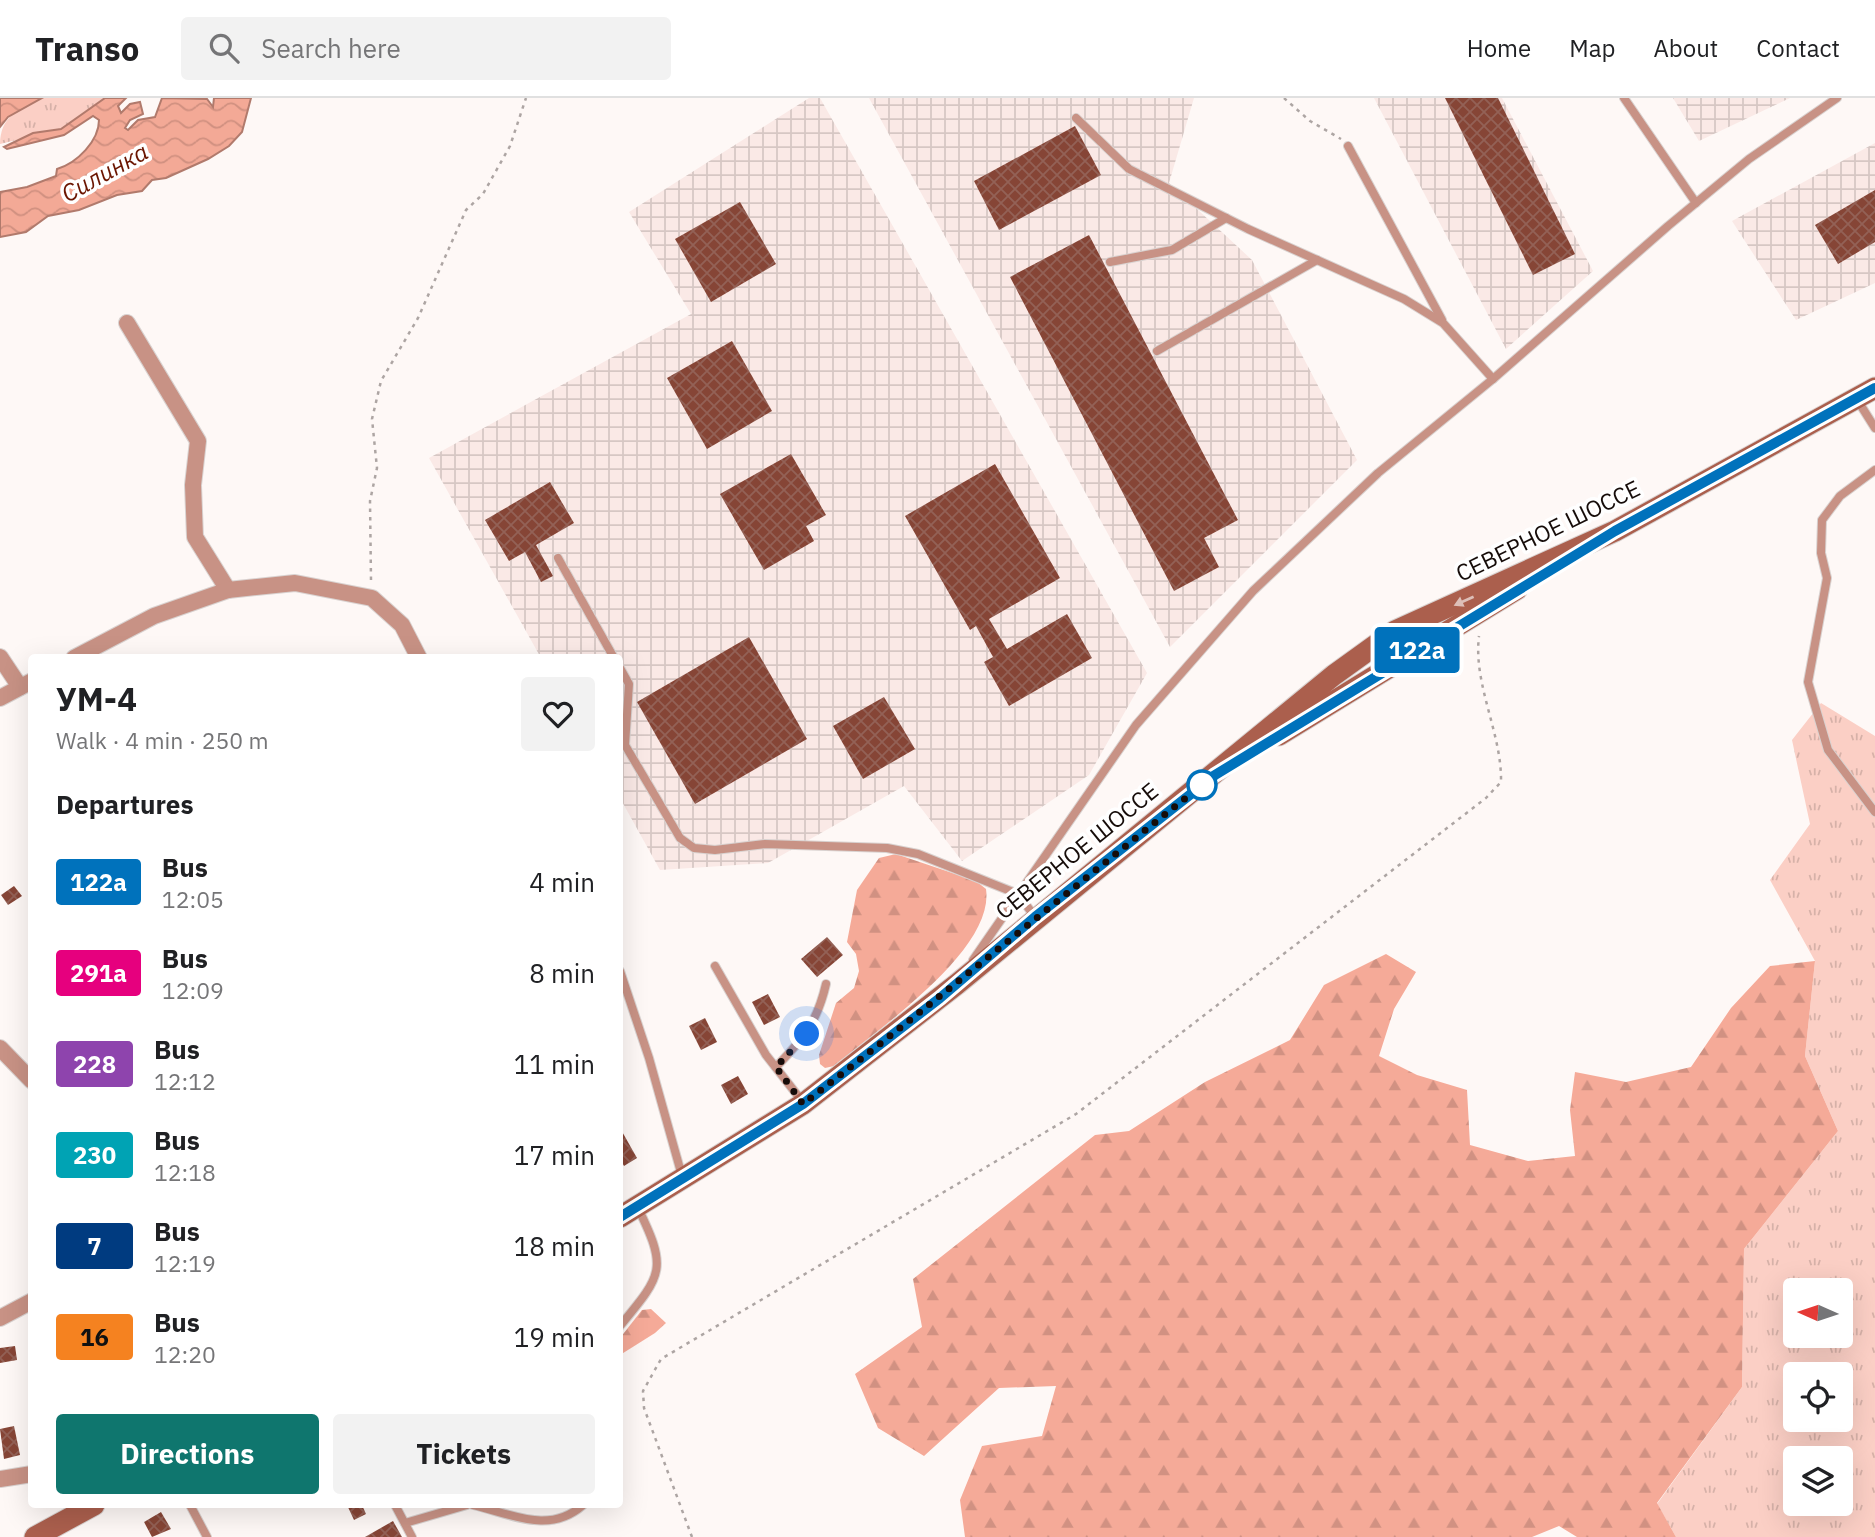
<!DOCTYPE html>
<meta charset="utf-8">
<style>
:root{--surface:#fff;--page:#f2f2f2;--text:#202124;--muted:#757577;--line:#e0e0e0;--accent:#0f766e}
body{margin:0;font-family:"IBM Plex Sans",sans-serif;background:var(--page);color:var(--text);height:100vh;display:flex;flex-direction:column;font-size:26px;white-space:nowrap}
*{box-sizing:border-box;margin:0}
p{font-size:23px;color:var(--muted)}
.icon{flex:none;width:38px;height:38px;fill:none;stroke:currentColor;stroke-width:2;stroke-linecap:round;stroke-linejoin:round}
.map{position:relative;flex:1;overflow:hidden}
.drawer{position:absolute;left:28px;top:556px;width:595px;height:854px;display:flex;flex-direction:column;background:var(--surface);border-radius:7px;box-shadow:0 7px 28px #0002}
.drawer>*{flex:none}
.badge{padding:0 14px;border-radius:5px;font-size:24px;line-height:46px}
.needle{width:46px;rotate:273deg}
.tools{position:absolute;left:1783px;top:1180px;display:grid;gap:14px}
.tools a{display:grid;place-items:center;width:70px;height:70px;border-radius:7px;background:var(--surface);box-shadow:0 7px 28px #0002;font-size:35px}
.you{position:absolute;width:35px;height:35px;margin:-18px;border:5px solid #fff;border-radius:50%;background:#1a73e8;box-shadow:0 0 0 10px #1a73e833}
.map>.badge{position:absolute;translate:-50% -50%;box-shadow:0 0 0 4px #fff}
h2{padding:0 28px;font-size:26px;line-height:63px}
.round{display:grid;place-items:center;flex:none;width:74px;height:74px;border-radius:7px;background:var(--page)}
.head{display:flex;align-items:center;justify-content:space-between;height:119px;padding:0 28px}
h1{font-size:33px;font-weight:800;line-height:52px}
.button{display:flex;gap:14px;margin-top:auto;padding:14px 28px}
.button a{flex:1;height:80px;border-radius:7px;background:var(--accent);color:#fff;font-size:28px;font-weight:800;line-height:80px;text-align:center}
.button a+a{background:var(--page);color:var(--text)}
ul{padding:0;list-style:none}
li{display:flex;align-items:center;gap:21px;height:91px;padding:0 28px}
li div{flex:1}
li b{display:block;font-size:26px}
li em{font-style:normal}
li .badge{min-width:77px;font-weight:700;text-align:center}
header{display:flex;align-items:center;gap:42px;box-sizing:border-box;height:98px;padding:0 35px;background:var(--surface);border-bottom:2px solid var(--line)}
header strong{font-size:33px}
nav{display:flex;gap:38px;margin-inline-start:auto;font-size:24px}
.search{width:490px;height:63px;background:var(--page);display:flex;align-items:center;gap:18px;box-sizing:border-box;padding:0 24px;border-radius:7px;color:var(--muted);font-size:26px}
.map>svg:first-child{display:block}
.industrial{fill:url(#industrial-grid)}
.grass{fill:url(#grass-tufts);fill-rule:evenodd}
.forest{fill:url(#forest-firs)}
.water{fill:url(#water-waves);stroke:#b17a6c;stroke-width:2}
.building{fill:url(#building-cross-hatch)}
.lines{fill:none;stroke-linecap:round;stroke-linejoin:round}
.lane-casing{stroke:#d9d2d0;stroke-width:10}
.street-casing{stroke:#d9d2d0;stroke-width:18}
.secondary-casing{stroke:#d9d2d0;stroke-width:23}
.path{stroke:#ada5a3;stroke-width:2.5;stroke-dasharray:3.5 5;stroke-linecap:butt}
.lane{stroke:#c89285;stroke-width:8}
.street{stroke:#c89285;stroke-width:16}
.secondary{stroke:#ab5f4d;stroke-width:21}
.oneway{fill:#ddbfb8}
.line-casing{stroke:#fff;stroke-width:16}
.line{stroke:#0072bc;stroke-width:10}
.walk{stroke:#160c09;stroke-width:7;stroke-dasharray:0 12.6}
.stop-dot{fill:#fff;stroke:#0072bc;stroke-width:3.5}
.labels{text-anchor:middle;stroke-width:7;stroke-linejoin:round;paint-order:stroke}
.street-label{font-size:23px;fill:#160c09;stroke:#fff}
.water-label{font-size:24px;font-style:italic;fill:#6b1501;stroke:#fff}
</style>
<header>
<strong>Transo</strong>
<div class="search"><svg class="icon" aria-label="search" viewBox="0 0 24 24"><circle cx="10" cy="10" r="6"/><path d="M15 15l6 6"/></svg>Search here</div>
<nav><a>Home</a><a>Map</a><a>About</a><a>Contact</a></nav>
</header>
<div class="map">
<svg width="1875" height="1439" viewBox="0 0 1875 1439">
<defs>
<pattern id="industrial-grid" width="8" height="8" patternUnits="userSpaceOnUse" patternTransform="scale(1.75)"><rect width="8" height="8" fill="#fae9e6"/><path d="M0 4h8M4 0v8" fill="none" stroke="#d6c7c4"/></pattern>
<pattern id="grass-tufts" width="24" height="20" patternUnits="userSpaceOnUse" patternTransform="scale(1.75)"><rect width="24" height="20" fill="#fbcfc5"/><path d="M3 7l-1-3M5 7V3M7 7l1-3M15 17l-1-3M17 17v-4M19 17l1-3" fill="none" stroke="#d6b1a8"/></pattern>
<pattern id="forest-firs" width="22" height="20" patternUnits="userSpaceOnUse" patternTransform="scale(1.75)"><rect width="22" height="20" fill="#f5aa98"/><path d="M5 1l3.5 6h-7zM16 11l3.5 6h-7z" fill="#d19182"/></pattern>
<pattern id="water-waves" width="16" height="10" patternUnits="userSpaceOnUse" patternTransform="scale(1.75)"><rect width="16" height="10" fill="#f3a996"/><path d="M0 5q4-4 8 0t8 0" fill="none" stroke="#d09080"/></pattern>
<pattern id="building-cross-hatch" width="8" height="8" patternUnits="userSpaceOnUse" patternTransform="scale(1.75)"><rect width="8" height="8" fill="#864536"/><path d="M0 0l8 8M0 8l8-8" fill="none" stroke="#936156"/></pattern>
</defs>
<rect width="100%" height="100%" fill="#fef8f6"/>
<g class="industrial">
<polygon points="809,0 820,0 1147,575 1089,677 962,763 904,688 768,765 660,772 620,700 620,560 541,560 429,360 691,216 629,114"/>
<polygon points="869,0 1194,0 1169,85 1252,162 1357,362 1170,549"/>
<polygon points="1374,0 1502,0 1593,173 1506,251"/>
<polygon points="1673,0 1790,0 1699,43"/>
<polygon points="1875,45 1875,185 1796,222 1732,123"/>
</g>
<g class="grass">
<path d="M 42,0 L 105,0 L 61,31 L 0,46 C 0,20 18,9 42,0 Z"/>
<path d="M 1821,605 L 1875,638 L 1875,1439 L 1676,1439 L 1657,1406 L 1742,1289 L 1744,1151 L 1838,1033 L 1805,958 L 1815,863 L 1770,782 L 1810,726 L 1792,642 ZM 1796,1192 L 1841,1192 L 1841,1237 L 1796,1237 ZM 1796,1276 L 1841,1276 L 1841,1321 L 1796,1321 ZM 1796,1360 L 1841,1360 L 1841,1405 L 1796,1405 Z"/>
</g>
<g class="forest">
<path d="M 896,756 L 976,783 L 986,791 C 995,852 878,931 834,968 L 825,970 L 820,966 L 819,957 L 836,905 L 854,890 L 859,873 L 856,856 L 847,844 L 857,792 L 879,760 Z"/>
<polygon points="1386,856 1416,874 1394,911 1379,958 1417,977 1467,992 1470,1047 1528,1063 1575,1058 1570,1012 1575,974 1626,984 1691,969 1731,910 1770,868 1815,863 1805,958 1838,1033 1744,1151 1742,1289 1657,1405 1676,1439 1577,1439 1559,1428 1532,1439 965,1439 960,1402 982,1348 1042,1338 1056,1288 999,1290 924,1358 878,1330 855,1276 922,1229 913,1181 1095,1037 1129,1033 1205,984 1290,942 1324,887"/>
<polygon points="651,1211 666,1225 655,1235 620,1257 620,1240 642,1212"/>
</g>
<g class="water">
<polygon points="0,0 42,0 8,19 0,29"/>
<path d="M 105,0 L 126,0 L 118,8 L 121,15 L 130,6 L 140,4 L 143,16 L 130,22 L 125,30 L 128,32 L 138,22 L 155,19 L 162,0 L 207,1 L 213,9 L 214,0 L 251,0 L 242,34 L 229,48 L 208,61 L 166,80 L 152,82 L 142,93 L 117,97 L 79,112 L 48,118 L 26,134 L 0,139 L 0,94 L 27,89 L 56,78 L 57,71 C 77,65 99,43 99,22 L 93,18 L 64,37 L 7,51 L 4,49 L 33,35 L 61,31 Z"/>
</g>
<g class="building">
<polygon points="1445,0 1498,0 1575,156 1533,177"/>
<polygon points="1075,28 1101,77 999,132 974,83"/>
<polygon points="1875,92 1875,144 1838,166 1815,127"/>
<polygon points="740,104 776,166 711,204 675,141"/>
<polygon points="1089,137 1238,422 1204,440 1219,469 1174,493 1010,179"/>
<polygon points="732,243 772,313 707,351 667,280"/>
<polygon points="791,356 826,417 806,428 814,443 764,472 720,396"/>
<polygon points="995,366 1060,480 989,521 1007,551 1067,516 1092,560 1009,608 984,564 993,559 976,528 970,532 905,418"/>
<polygon points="550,384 574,425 536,447 553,478 541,484 525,454 509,463 485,422"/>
<polygon points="749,539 807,641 695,706 637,604"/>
<polygon points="884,599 915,651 863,681 833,628"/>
<polygon points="14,788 22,798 8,807 1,797"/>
<polygon points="827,839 843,857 817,879 801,861"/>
<polygon points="768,896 780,919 764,927 752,904"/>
<polygon points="705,920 717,944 701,952 689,928"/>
<polygon points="738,978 748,996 731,1006 721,987"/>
<polygon points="620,1030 637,1060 624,1068 620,1061"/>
<polygon points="15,1248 17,1262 0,1265 0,1250"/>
<polygon points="14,1328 20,1357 4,1361 0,1331"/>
<polygon points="347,1407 362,1407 366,1416 354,1422"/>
<polygon points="161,1414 171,1431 152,1439 144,1424"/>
<polygon points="393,1423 402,1439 365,1439"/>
</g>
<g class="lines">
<defs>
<g id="lane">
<polyline points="1624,0 1696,105"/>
<polyline points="1076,20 1129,71 1248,131 1404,201 1443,225 1493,281"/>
<polyline points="1348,48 1442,222"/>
<polyline points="1110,164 1172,152 1226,120"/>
<polyline points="1157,253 1317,162"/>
<polyline points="1858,303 1875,330"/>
<polyline points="1875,372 1840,398 1822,422 1821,455 1827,480 1808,584 1828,652 1875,714"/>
<polyline points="558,460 614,560"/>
<polyline points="620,570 629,586 625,647 680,740 694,750 715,752 765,746 887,750 918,756 1018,796 1035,819"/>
<polyline points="973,862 1136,627 1253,493 1378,375 1493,281 1668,128 1749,61 1837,0"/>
<polyline points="715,868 766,957 802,1003"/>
<polyline points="620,873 649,960 682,1078"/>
<path d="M 776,969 C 803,941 817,925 826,886"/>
<path d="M 620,1228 C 663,1176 668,1171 637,1108"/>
<polyline points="190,1407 207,1439"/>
<polyline points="395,1407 412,1439"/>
<path d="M 473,1407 C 512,1416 549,1437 583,1407"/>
<polyline points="405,1425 467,1407"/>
</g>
<g id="street">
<polyline points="127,225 198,343 193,387 195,439 228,492"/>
<polyline points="0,559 20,589"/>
<polyline points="74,560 154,518 228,492 295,485 372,500 402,527 419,560"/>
<polyline points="0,600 32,583"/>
<polyline points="0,950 32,983"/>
<polyline points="0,1220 32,1203"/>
<polyline points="0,1381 32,1376"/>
</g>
<g id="secondary">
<polyline points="1279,637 1517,491"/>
<polyline points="620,1119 803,1006 957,886 1334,577 1395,533 1615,433 1875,290"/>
<polyline points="35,1439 94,1407"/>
</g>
</defs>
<use href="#lane" class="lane-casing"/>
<use href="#street" class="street-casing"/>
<use href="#secondary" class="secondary-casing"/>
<g class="path">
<polyline points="1284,0 1310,23 1341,41"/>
<polyline points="371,482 370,403 377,370 372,321 381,283 418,220 466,112 483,96 510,48 526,0"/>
<path d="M 692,1439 L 644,1310 L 643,1293 L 661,1261 L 1076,1016 L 1486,700 L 1501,684 C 1502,635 1473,587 1479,538"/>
</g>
<use href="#lane" class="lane"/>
<use href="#street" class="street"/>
<use href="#secondary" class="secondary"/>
</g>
<defs><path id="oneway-solid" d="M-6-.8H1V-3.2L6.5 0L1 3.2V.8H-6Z" transform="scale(1.75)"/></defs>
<use class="oneway" href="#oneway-solid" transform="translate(1464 503) rotate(156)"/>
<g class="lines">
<defs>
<polyline id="line" points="620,1119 803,1006 940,900 1035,819 1215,677 1615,433 1875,290"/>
</defs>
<use href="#line" class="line-casing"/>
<use href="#line" class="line"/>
<path class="walk" d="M 807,936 L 776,969 L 803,1006 C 938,902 1068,793 1202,687"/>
</g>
<circle class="stop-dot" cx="1202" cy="687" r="14"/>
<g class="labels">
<g class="street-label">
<text transform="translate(1548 433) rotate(-26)" y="8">СЕВЕРНОЕ ШОССЕ</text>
<text transform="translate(1077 753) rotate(-39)" y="8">СЕВЕРНОЕ ШОССЕ</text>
</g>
<g class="water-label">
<text transform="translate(105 75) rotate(-29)" y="8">Силинка</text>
</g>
</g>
</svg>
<div class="tools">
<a><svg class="needle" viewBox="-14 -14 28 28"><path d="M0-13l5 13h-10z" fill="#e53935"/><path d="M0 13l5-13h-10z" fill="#757577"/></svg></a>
<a><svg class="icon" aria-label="locate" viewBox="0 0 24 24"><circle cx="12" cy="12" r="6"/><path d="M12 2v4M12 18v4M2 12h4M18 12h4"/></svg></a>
<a><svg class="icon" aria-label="layers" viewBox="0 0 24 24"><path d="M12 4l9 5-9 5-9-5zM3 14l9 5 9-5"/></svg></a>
</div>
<div class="you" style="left:807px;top:936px"></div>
<b class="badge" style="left:1417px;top:552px;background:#0072bc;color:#fff">122а</b>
<section class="drawer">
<div class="head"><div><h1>УМ-4</h1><p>Walk · 4 min · 250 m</p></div><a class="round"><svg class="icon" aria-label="heart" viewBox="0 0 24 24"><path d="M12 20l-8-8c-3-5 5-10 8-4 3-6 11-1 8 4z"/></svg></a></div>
<h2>Departures</h2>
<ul>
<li><span class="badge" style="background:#0072bc;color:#fff">122а</span><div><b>Bus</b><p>12:05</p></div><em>4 min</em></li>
<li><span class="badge" style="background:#e6007e;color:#fff">291а</span><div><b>Bus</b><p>12:09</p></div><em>8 min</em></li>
<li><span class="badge" style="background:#8e44ad;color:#fff">228</span><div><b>Bus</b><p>12:12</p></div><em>11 min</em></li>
<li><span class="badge" style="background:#00a3b4;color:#fff">230</span><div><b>Bus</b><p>12:18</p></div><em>17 min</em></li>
<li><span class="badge" style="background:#003b80;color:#fff">7</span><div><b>Bus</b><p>12:19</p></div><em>18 min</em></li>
<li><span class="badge" style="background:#f58220;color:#111">16</span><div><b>Bus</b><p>12:20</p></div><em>19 min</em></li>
</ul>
<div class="button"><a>Directions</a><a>Tickets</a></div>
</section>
</div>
